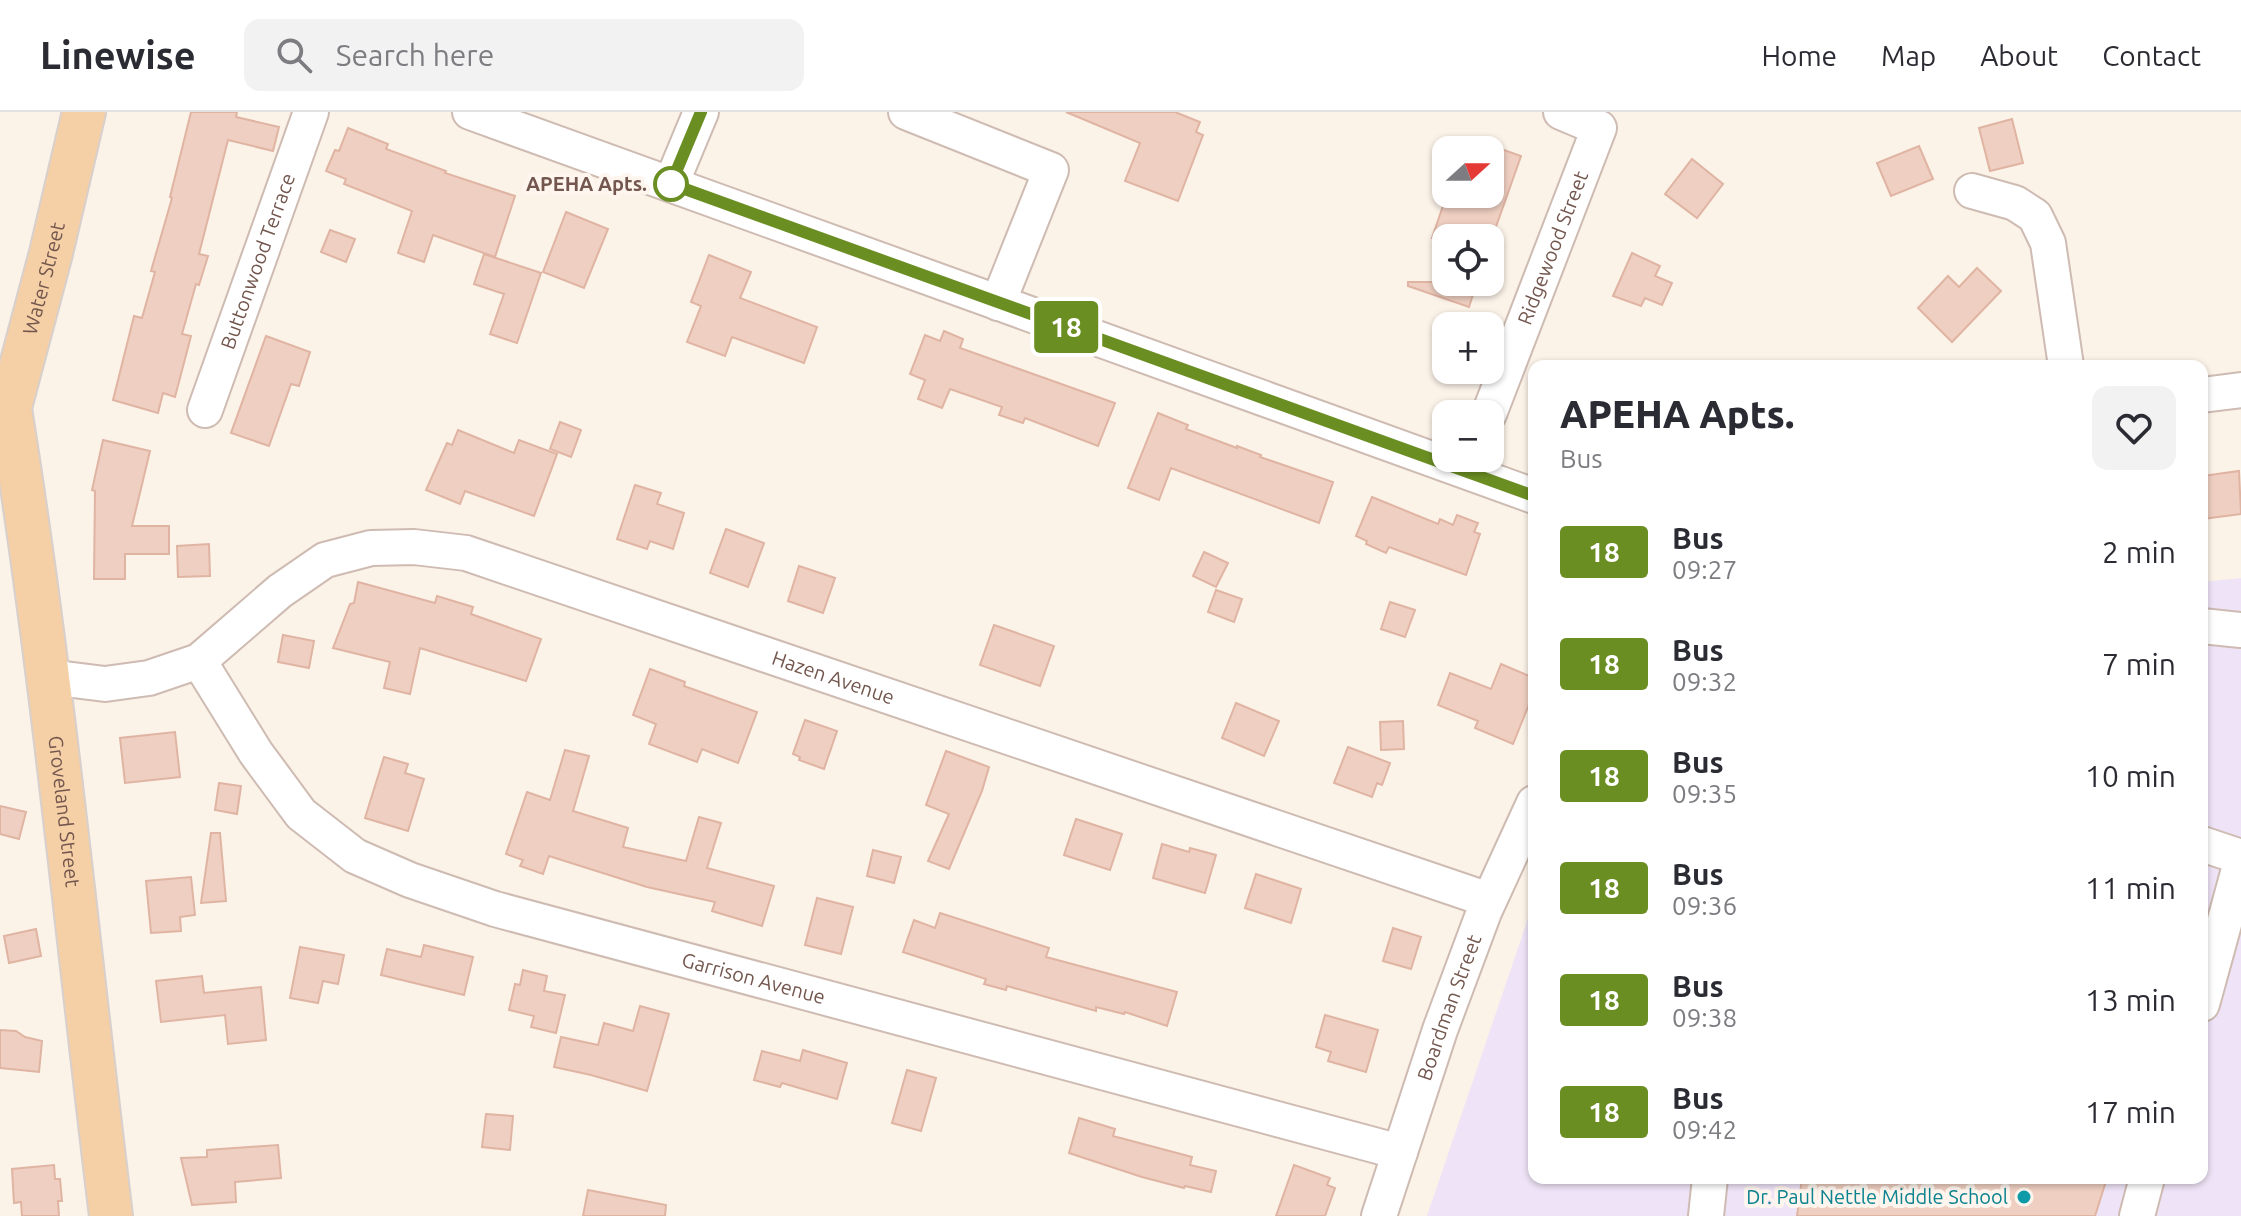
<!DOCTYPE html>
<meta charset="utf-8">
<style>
:root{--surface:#fff;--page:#f2f2f3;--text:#2b2b33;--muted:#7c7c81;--line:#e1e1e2}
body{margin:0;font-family:Ubuntu,sans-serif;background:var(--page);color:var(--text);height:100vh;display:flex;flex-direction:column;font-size:30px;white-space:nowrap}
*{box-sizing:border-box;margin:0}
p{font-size:26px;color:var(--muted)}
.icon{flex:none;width:44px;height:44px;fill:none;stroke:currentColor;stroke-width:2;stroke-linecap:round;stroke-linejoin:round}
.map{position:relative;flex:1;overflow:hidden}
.drawer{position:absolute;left:1528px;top:248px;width:680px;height:824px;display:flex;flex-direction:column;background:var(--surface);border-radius:16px;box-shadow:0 2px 6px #0004}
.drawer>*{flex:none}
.badge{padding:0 16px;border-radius:6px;font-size:28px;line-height:52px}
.needle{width:52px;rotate:69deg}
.buttons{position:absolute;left:1432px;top:24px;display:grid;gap:16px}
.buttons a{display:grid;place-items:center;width:72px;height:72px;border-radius:16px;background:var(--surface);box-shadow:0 2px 6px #0004;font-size:40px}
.map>.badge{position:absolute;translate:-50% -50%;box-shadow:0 0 0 4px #fff}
.round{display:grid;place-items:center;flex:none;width:84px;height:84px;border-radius:16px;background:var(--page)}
.summary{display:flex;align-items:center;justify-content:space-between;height:136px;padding:0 32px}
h1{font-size:38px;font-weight:800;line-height:60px}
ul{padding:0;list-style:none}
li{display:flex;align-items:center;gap:24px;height:112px;padding:0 32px}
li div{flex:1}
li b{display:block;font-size:30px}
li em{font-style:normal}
li .badge{min-width:88px;font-weight:700;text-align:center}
header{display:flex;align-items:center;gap:48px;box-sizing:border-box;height:112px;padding:0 40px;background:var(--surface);border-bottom:2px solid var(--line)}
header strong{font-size:38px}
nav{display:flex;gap:44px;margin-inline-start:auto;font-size:28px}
.search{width:560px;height:72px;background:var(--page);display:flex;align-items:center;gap:20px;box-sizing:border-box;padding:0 28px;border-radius:16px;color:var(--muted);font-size:30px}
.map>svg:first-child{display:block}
.education{fill:#efe4f7}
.building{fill:#efcfc1;stroke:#e0b4a3;stroke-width:2}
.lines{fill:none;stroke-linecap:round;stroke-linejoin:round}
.minor-casing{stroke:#cebbb2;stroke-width:38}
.major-casing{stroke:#d8d0cd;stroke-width:46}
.minor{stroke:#fff;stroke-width:34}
.major{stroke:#f5cfa5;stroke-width:42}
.line-casing{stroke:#fff;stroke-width:18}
.line{stroke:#6b8e23;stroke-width:12}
.stop-dot{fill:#fff;stroke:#6b8e23;stroke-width:4}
.culture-dot{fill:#0f9aa8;stroke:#fef6ee;stroke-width:3}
.labels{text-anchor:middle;stroke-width:8;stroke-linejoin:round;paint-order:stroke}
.stop-label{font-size:20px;font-weight:bold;fill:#73574e;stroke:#fef6ee;text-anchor:end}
.street-label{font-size:20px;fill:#73574e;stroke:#fef6ee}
.culture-label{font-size:20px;fill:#0d838f;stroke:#fef6ee;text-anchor:end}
</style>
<header>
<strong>Linewise</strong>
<div class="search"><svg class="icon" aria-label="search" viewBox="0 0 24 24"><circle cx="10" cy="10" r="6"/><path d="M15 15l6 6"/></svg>Search here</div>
<nav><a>Home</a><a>Map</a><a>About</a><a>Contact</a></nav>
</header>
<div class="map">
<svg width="2241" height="1104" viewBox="0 0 2241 1104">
<rect width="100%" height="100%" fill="#fbf2e8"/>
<polygon class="education" points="2241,466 2241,1104 1427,1104 1534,789 1534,1066 2202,1066 2202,470"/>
<g class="building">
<polygon points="191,0 237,0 236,5 279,15 273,39 228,28 199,142 208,144 199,173 196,172 182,222 191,224 175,285 163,281 158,301 113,288 134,204 142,206 155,160 151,159 172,86 170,85"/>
<polygon points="1066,0 1175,0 1200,10 1196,20 1203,23 1178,89 1125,69 1140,31"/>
<polygon points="2012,7 2023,51 1990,59 1979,16"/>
<polygon points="348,16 388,32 386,37 446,59 445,61 515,84 495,145 433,123 424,150 398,141 412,99 344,72 346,67 326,59 335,38 339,39"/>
<polygon points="1490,33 1521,44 1492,126 1432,126 1447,82 1490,82"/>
<polygon points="1919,34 1933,67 1891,84 1877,51"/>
<polygon points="1692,47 1723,72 1697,106 1665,82"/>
<polygon points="566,100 608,117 584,176 543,160"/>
<polygon points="330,118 355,127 346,150 321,140"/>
<polygon points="1632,141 1660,154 1655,164 1672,171 1662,193 1645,186 1641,194 1613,184"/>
<polygon points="484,142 541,161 517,231 490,222 504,182 474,172"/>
<polygon points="709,143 751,160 740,186 817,215 804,251 732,225 725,244 687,230 701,194 691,190"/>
<polygon points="1977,156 2001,179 1952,230 1918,196 1948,164 1959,175"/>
<polygon points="1408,170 1477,170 1469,195 1408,174"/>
<polygon points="944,219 963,227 960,236 1115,291 1098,334 1025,306 1023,311 999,303 1002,295 950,277 942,296 918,287 925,268 910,262 925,223 940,229"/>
<polygon points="266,224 310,240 299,274 291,272 269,334 231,321"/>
<polygon points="1158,301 1188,313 1186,317 1237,336 1237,334 1261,343 1260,345 1333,370 1319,411 1171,356 1159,388 1128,376"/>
<polygon points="560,310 581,318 571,345 550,337"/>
<polygon points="458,318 514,341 519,328 557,342 534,404 465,379 460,392 426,378 447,331 452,333"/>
<polygon points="103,328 150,339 132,414 169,414 169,442 125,442 125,467 94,467 95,379 92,378"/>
<polygon points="2239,359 2241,402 2202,407 2202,364"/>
<polygon points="635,373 661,381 657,392 684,401 673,437 650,429 647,437 617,427"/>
<polygon points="1372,385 1438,412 1440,407 1453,413 1457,403 1478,411 1474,420 1480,422 1466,463 1389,435 1386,441 1366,432 1367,429 1356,424"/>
<polygon points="726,417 764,431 748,475 710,461"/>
<polygon points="209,432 210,464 178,465 177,434"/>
<polygon points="1204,440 1228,451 1216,475 1193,464"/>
<polygon points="799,454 835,466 823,501 788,489"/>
<polygon points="358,470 435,491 437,484 473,495 471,502 541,527 526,569 420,536 410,582 384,576 390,550 333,536 350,492 354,491"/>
<polygon points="1216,478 1242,487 1234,510 1208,500"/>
<polygon points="1390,490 1415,498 1405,525 1381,517"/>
<polygon points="994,513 1054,534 1040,574 980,553"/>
<polygon points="283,523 314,529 309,556 278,550"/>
<polygon points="1501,552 1534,566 1534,580 1513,632 1475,616 1478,609 1438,593 1450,561 1491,577"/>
<polygon points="650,557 685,570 684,574 757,600 738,651 702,637 697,650 649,632 656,612 633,603"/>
<polygon points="1236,591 1279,609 1264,644 1222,626"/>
<polygon points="805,608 837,619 824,657 799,648 800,645 793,642"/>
<polygon points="1403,609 1404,637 1381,638 1380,610"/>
<polygon points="175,620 180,665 125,671 120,626"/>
<polygon points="1348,635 1390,651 1382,673 1377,671 1372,685 1334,671"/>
<polygon points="565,638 589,644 573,699 628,716 623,735 686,749 699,705 721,711 707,756 774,774 762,814 712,799 715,790 647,775 549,744 543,762 520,754 523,748 506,742 527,680 550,688"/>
<polygon points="946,639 989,655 982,679 949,757 928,749 949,702 926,693"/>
<polygon points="384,645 408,652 405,661 424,667 408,719 365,706"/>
<polygon points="219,671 241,674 237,702 215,698"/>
<polygon points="0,694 26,700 19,727 0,722"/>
<polygon points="1076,707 1122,722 1110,758 1064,743"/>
<polygon points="211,721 220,721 226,789 201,791"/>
<polygon points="1162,732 1189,740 1190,736 1216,743 1205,781 1153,766"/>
<polygon points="873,738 901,745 894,771 867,764"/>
<polygon points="1256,762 1301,777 1291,811 1245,796"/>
<polygon points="191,765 195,803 180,805 181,819 151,821 146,769"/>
<polygon points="817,786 853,795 841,842 805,833"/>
<polygon points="940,801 1049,836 1046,845 1177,880 1167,914 1125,900 1124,902 1096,895 1096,899 1007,874 1006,878 984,872 986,867 903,840 914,808 935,816"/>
<polygon points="1393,816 1421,825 1411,857 1383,849"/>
<polygon points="36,817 41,844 9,851 4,824"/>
<polygon points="424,833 473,845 464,883 381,863 387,837 421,845"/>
<polygon points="300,835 344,843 338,872 323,869 318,891 290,886"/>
<polygon points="523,858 547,864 544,879 565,883 556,921 531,915 534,904 509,898 515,872 520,873"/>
<polygon points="202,864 204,881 261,875 266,928 228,932 225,903 161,910 156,869"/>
<polygon points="640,894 669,902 647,979 591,963 554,955 561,925 598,933 604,911 633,919"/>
<polygon points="1325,903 1378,918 1366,960 1328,949 1331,940 1316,935"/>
<polygon points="0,918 16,919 25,925 42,929 39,960 0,956"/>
<polygon points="803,938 847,951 837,987 782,971 780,975 754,968 762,939 800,949"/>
<polygon points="907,958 936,966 921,1019 892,1011"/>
<polygon points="486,1002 513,1004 510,1038 482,1035"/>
<polygon points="1079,1006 1115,1017 1113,1024 1192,1045 1190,1053 1216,1059 1211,1080 1185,1074 1184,1076 1142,1065 1069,1041"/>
<polygon points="278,1033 281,1066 235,1070 236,1090 192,1093 181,1046 207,1045 207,1038"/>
<polygon points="54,1053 55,1067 60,1067 62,1089 58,1089 59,1104 22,1104 21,1090 14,1091 12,1057"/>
<polygon points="1294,1053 1330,1066 1327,1073 1335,1076 1325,1104 1276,1104"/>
<polygon points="1802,1066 2107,1066 2095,1104 1797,1104"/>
<polygon points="588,1078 666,1093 665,1104 583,1104"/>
</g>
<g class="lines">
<defs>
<g id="minor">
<polyline points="470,0 1534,384"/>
<polyline points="906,0 1051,58 998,191"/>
<polyline points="671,72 701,0"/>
<polyline points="1972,79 2015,91 2035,104 2048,131 2066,254"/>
<polyline points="2202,283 2241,278"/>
<path id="s1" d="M 205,298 L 311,0"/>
<path id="s2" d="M 1489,302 L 1599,16 L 1561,0"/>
<polyline points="2202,514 2241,518"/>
<path id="s3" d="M 199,549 L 256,641 L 301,702 L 355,744 L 410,768 L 495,797 L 1400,1040"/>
<path id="s4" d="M 49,565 L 105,572 L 149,566 L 199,549 L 280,479 L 325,448 L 371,436 L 414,435 L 466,441 L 1489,788"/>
<polyline points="2202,732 2241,745"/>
<polyline points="2202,892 2241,750"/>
<path id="s5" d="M 1379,1104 L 1440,918 L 1484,800 L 1534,691"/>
<polyline points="1706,1104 1710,1066"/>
<polyline points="2137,1104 2147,1066"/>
</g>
<g id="major">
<path id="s6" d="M 10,297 C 53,565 78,835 111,1104"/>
<path id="s7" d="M 2,325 L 51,141 L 84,0"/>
</g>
</defs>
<use href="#minor" class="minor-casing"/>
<use href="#major" class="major-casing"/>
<use href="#minor" class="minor"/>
<use href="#major" class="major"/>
</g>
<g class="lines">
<defs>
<polyline id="line" points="701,0 671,72 1534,384"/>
</defs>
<use href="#line" class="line-casing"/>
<use href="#line" class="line"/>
</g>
<circle class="stop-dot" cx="671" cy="72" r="16"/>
<circle class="culture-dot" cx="2024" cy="1085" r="8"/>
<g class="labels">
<g class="stop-label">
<text x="647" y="79">APEHA Apts.</text>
</g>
<g class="street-label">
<text dy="7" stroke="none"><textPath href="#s2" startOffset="178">Ridgewood Street</textPath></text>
<text dy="7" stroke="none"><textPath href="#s1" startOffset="158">Buttonwood Terrace</textPath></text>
<text dy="7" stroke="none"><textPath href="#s7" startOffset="164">Water Street</textPath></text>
<text dy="7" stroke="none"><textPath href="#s4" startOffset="846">Hazen Avenue</textPath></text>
<text dy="7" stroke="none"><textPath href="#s6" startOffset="406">Groveland Street</textPath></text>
<text dy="7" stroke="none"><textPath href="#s3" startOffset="670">Garrison Avenue</textPath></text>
<text dy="7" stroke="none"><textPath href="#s5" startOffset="220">Boardman Street</textPath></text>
</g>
<g class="culture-label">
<text x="2008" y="1092">Dr. Paul Nettle Middle School</text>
</g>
</g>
</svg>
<div class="buttons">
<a><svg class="needle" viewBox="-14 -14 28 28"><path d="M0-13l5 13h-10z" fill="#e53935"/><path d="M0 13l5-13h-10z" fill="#7c7c81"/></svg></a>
<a><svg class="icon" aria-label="locate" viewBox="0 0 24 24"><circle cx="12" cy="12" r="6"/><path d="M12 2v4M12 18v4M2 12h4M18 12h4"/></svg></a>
<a>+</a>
<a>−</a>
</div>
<b class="badge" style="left:1066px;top:215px;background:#6b8e23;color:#fff">18</b>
<section class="drawer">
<div class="summary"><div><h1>APEHA Apts.</h1><p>Bus</p></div><a class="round"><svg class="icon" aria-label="heart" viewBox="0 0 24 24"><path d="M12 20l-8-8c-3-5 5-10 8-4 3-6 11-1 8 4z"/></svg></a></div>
<ul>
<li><span class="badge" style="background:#6b8e23;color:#fff">18</span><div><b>Bus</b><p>09:27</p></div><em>2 min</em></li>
<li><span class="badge" style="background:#6b8e23;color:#fff">18</span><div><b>Bus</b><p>09:32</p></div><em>7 min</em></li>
<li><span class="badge" style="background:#6b8e23;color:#fff">18</span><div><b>Bus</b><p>09:35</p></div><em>10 min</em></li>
<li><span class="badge" style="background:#6b8e23;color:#fff">18</span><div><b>Bus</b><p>09:36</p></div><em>11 min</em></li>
<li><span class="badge" style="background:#6b8e23;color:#fff">18</span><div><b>Bus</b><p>09:38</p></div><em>13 min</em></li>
<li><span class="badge" style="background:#6b8e23;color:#fff">18</span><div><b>Bus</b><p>09:42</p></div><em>17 min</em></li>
</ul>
</section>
</div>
